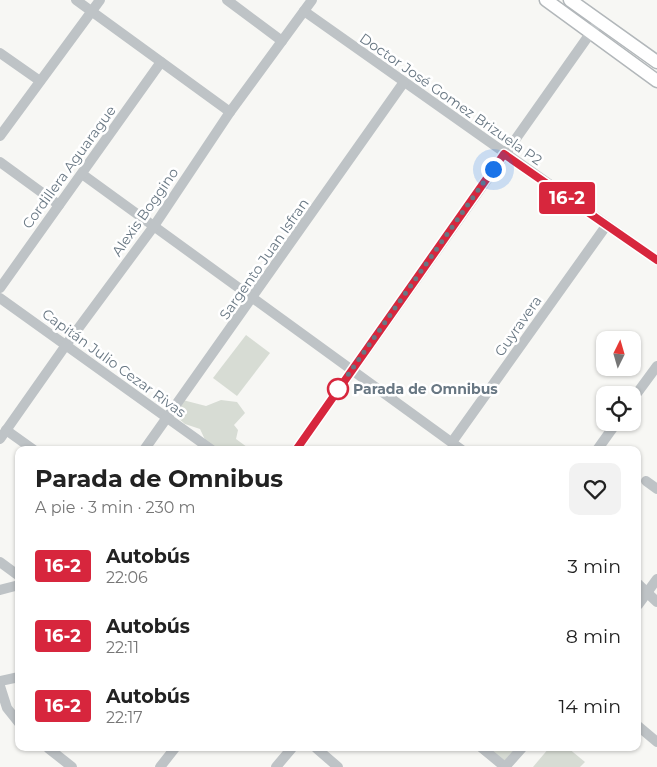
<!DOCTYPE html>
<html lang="es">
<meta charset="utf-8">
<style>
:root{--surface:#fff;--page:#f2f2f2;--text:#222;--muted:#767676}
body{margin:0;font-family:Montserrat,sans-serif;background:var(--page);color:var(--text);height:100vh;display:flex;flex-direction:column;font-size:19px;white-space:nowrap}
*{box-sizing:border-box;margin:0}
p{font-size:16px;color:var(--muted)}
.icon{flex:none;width:28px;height:28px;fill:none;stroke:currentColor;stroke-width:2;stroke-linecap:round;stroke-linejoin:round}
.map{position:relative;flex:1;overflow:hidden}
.drawer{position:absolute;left:15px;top:446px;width:626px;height:305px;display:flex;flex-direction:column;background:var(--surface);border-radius:10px;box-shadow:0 1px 4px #0004}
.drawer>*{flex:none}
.badge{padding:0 10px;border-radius:4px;font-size:18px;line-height:32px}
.needle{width:32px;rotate:5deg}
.fabs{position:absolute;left:596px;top:331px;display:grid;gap:10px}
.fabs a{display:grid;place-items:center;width:45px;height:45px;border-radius:10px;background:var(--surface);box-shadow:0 1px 4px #0004;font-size:25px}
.you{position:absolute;width:25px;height:25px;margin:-12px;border:4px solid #fff;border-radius:50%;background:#1a73e8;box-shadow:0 0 0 8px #1a73e833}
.map>.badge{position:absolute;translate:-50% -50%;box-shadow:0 0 0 2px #fff}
.round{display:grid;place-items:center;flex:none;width:52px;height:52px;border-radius:10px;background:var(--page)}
.head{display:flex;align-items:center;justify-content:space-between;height:85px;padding:0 20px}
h1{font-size:24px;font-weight:700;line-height:38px}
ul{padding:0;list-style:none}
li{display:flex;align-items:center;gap:15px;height:70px;padding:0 20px}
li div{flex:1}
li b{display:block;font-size:19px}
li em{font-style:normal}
li .badge{min-width:55px;font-weight:700;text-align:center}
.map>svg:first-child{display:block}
.green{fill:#d7dcd4}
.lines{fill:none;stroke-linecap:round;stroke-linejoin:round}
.major-casing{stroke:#b2b7ba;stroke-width:15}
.minor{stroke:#bec3c6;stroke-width:10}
.major{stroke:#fff;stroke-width:12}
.line-casing{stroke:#fff;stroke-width:11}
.line{stroke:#d7263d;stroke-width:8}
.walk{stroke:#687783;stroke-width:5;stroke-dasharray:0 9}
.stop-dot{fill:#fff;stroke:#d7263d;stroke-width:2.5}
.labels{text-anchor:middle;stroke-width:5;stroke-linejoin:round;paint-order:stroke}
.street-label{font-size:14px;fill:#687783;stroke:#fff}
.stop-label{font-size:14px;font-weight:bold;fill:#687783;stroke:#fff;text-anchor:start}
</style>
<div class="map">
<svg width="657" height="767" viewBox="0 0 657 767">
<rect width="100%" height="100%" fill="#f7f7f4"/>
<g class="green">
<polygon points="246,335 270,353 237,396 213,378"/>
<polygon points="175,398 206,406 221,400 237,402 245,413 234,425 238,430 236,439 251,450 225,450 208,446 200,429 185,424 171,412"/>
<polygon points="474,748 516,748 503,762 488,759"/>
<polygon points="549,748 568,748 585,762 580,767 533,767"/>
</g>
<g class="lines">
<defs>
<g id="major">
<polyline points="546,0 657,81"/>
<polyline points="570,0 657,62"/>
</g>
</defs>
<use href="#major" class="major-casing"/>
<g class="minor">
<polyline points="76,0 230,112"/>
<polyline points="227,0 282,41"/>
<polyline points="304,11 657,260"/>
<polyline points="0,53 40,81"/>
<polyline points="0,136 100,0"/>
<polyline points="0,162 59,205"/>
<polyline points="82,174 462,450"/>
<polyline points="0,288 161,62"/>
<polyline points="0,298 212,450"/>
<polyline points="632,400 657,366"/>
<polyline points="6,430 34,450"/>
<polyline points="0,439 66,345 154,226 230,112 312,0"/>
<polyline points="452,442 606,226"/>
<polyline points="144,450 404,82"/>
<polyline points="296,450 599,21"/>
<polyline points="597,450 617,422"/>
<polyline points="646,481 657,489"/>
<polyline points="0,562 19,576"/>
<polyline points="638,584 657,602"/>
<polyline points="0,590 19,585"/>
<polyline points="638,605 657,579"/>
<polyline points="0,681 19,677"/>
<polyline points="0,686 7,708 19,723"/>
<polyline points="638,726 657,742"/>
<polyline points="48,748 72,767"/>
<polyline points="316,748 338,767"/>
<polyline points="482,748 505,767"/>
<polyline points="160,767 175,748"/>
<polyline points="276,767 292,748"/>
<polyline points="505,767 522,748"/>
</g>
<use href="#major" class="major"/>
</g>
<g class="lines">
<defs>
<polyline id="line" points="296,450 504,154 657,260"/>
</defs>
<use href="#line" class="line-casing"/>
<use href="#line" class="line"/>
<polyline class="walk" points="338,389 493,169"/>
</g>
<circle class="stop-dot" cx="338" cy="389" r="10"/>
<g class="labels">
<g class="street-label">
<text transform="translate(451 99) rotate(35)" y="5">Doctor José Gomez Brizuela P2</text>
<text transform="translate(69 167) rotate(-54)" y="5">Cordillera Aguarague</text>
<text transform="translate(145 212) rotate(-55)" y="5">Alexis Boggino</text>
<text transform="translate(264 259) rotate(-55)" y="5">Sargento Juan Isfran</text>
<text transform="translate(518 326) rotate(-55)" y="5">Guyravera</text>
<text transform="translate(114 363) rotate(36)" y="5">Capitán Julio Cezar Rivas</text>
</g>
<g class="stop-label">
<text x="353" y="394">Parada de Omnibus</text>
</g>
</g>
</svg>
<div class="fabs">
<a><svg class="needle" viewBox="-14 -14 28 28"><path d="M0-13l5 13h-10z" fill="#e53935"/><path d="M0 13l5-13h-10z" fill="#767676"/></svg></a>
<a><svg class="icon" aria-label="locate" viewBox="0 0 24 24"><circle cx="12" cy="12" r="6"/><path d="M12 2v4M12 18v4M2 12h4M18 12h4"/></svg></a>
</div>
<div class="you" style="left:493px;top:169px"></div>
<b class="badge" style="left:567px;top:198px;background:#d7263d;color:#fff">16-2</b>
<section class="drawer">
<div class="head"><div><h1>Parada de Omnibus</h1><p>A pie · 3 min · 230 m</p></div><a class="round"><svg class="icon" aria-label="heart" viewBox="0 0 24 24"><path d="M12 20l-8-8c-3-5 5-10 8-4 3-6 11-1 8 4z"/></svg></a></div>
<ul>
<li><span class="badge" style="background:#d7263d;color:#fff">16-2</span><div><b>Autobús</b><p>22:06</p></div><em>3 min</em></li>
<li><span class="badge" style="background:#d7263d;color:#fff">16-2</span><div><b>Autobús</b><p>22:11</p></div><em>8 min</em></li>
<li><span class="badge" style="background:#d7263d;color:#fff">16-2</span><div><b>Autobús</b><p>22:17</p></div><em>14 min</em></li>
</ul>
</section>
</div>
